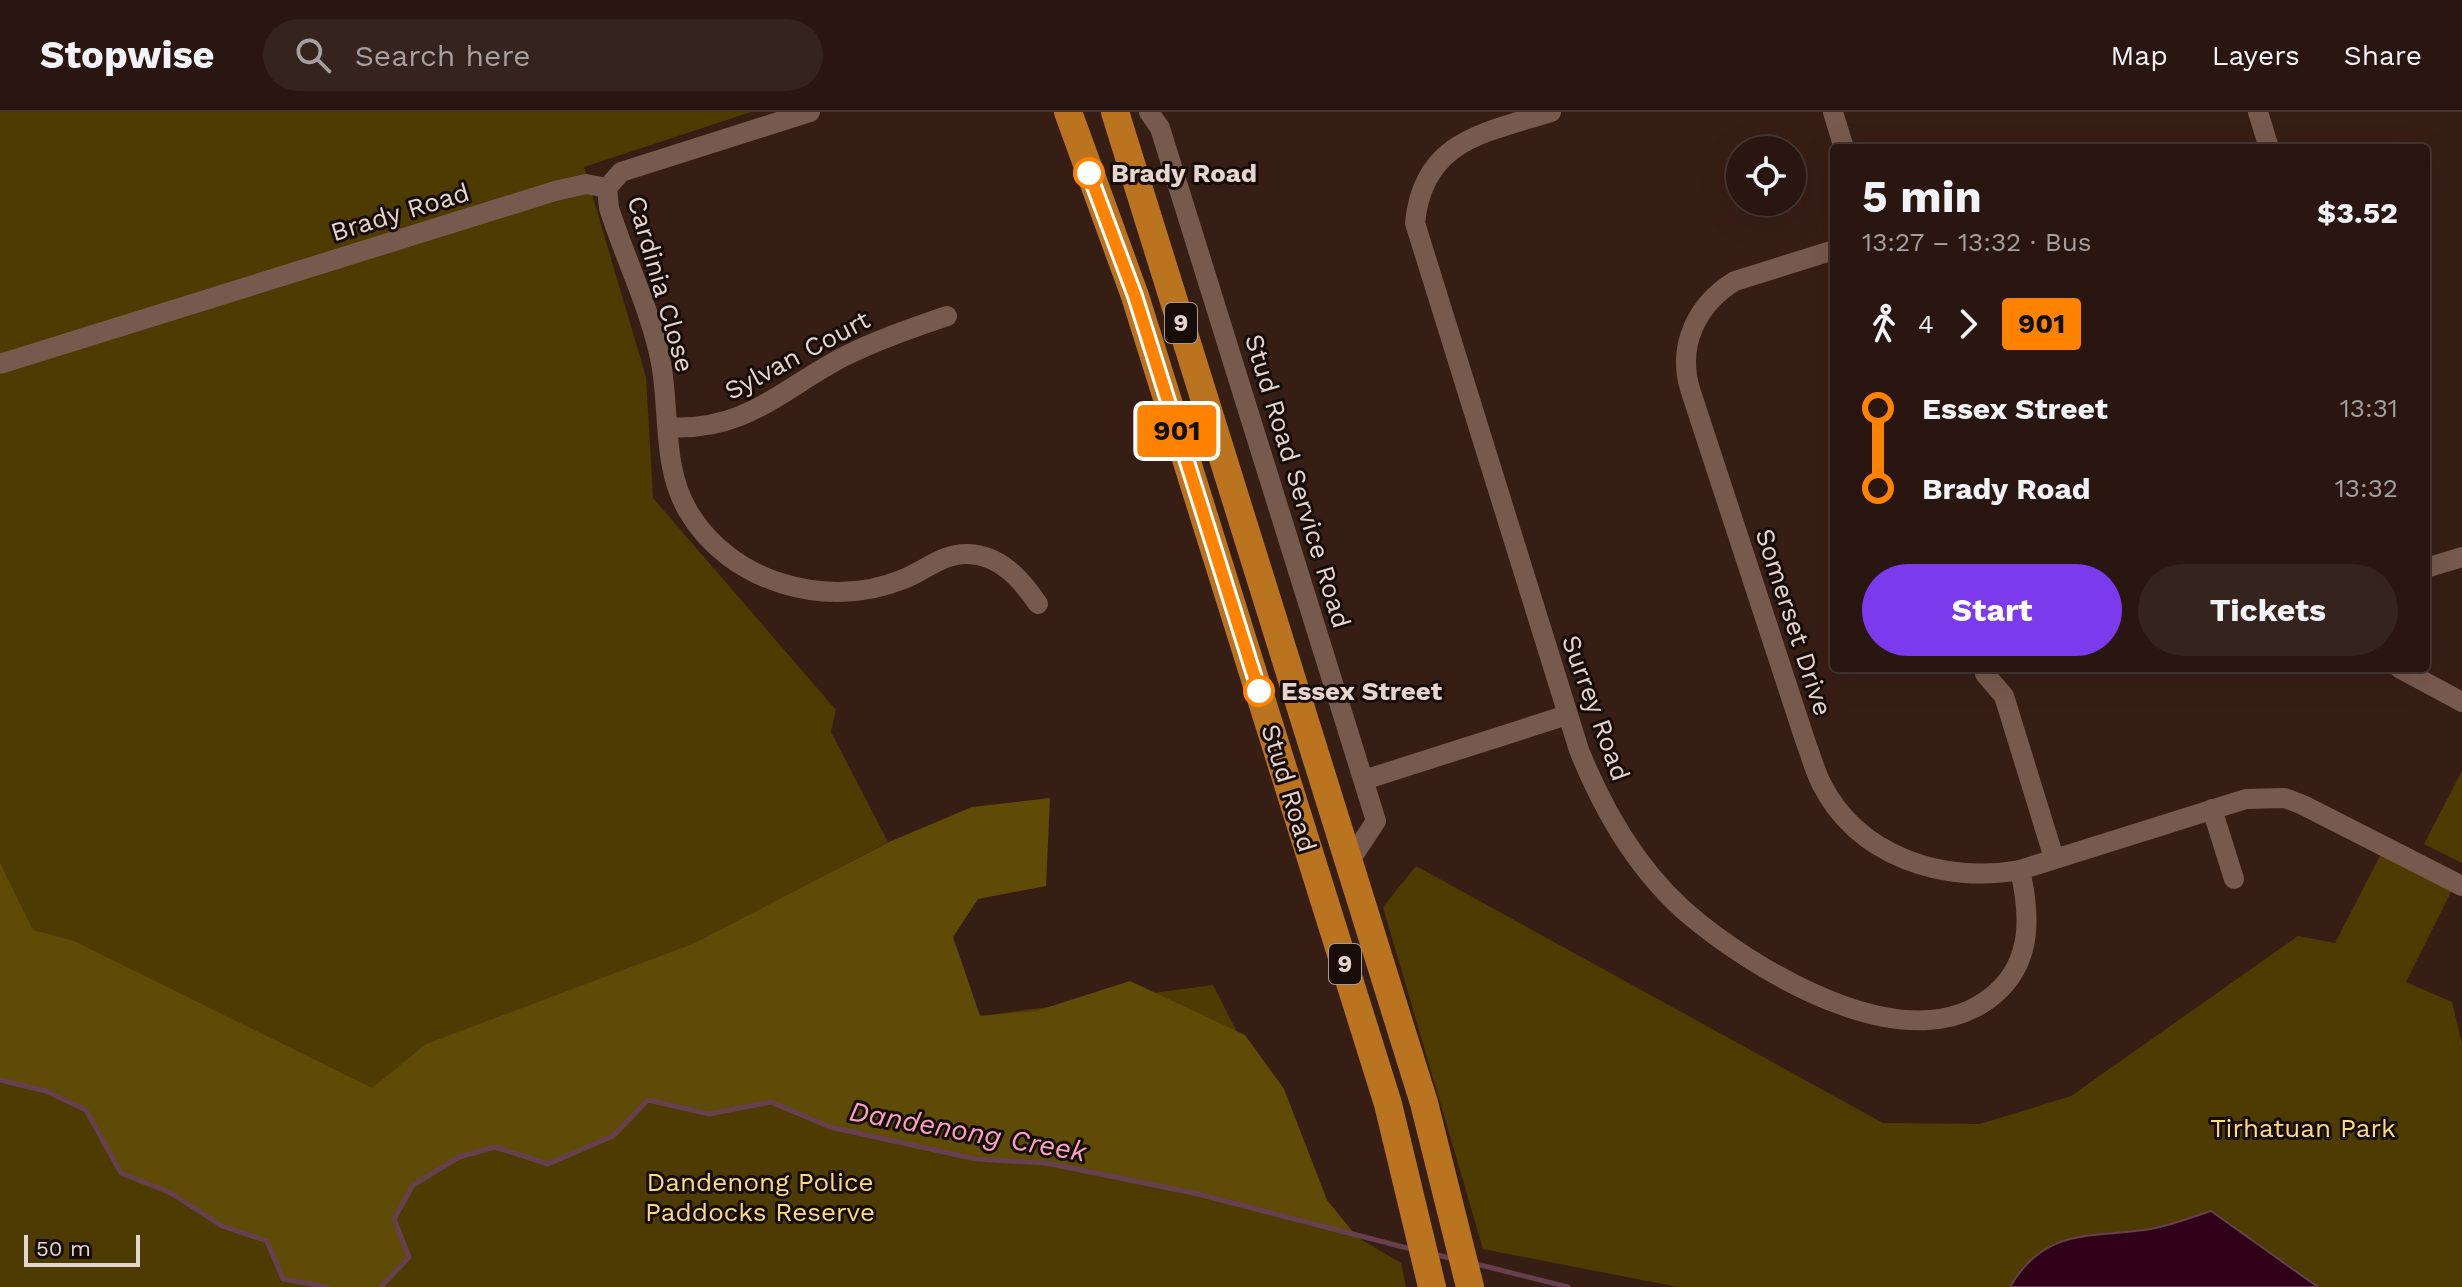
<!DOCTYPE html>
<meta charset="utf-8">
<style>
:root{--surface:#291610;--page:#35231e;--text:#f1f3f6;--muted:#a59f9f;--line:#453530;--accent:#7c3aed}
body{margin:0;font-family:"Work Sans",sans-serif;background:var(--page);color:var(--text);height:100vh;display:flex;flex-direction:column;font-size:30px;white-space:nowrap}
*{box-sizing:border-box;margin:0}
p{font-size:26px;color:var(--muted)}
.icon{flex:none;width:44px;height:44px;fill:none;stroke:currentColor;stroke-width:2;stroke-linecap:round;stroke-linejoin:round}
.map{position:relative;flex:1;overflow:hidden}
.sheet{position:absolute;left:1830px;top:32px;width:600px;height:528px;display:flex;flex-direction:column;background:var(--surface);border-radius:8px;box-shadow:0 8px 32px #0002,0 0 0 2px var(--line)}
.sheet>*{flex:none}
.badge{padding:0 16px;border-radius:6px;font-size:28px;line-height:52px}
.fabs{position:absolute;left:1726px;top:24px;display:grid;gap:16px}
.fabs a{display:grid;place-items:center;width:80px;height:80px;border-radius:50%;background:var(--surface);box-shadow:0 8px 32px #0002,0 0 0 2px var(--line);font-size:40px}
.scale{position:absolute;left:24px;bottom:20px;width:116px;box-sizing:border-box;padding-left:8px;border:4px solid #e6d5ce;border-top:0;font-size:22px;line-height:28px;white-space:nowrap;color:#e6d5ce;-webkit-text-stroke:6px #170c08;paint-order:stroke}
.map>.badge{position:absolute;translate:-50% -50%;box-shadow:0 0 0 4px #fff}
.legs{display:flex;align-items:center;gap:12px;height:88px;padding:0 32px;font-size:26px}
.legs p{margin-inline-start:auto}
.overview{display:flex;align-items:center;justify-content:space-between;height:136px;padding:0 32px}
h1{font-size:44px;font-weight:700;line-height:60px}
.button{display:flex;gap:16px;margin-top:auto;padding:16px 32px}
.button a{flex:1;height:92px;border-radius:48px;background:var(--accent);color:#fff;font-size:32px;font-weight:700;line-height:92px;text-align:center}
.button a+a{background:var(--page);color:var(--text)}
ul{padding:0 32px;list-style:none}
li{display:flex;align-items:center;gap:28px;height:80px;font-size:30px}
li i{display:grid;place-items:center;width:12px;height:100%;margin:0 10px;background:currentColor}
li i::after{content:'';width:20px;height:20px;margin:-10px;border:6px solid;border-radius:50%;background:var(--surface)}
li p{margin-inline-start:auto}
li:first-child i{background:linear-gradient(#0000 50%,currentColor 0)}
li:last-child i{background:linear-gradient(currentColor 50%,#0000 0)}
header{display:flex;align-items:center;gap:48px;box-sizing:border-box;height:112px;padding:0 40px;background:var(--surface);border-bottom:2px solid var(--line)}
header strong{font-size:38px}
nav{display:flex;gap:44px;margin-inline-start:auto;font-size:28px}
.search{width:560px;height:72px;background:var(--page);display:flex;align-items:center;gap:20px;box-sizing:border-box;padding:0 28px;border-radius:44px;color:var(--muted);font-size:30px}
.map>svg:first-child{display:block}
.green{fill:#4d3b02}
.forest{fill:#5f4a06}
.water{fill:#2f0017;stroke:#66404e;stroke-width:2}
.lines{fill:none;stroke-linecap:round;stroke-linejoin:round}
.stream{stroke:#66404e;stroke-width:5}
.minor{stroke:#775a4e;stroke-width:20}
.highway{stroke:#ba741f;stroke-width:28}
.line-1-casing{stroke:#fff;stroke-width:18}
.line-1{stroke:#ff8200;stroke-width:12}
.stop-1-dot{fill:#fff;stroke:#ff8200;stroke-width:4}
.labels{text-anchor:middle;stroke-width:6;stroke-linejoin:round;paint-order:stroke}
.shield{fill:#170c08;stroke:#a89993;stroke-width:2}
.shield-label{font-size:24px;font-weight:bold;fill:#e6d5ce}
.stop-label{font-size:26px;font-weight:bold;fill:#e6d5ce;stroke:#170c08;text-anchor:start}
.street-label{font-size:26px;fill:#e6d5ce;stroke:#170c08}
.park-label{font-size:26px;fill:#fcda83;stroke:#170c08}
.water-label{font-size:28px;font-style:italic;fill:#faa1c4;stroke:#170c08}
</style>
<header>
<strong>Stopwise</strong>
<div class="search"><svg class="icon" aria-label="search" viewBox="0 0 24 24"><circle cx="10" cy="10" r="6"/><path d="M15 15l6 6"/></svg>Search here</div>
<nav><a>Map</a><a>Layers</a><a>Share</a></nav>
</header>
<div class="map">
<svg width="2462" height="1175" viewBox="0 0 2462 1175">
<rect width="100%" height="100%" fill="#371e15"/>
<g class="green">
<polygon points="0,0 751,0 584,55 646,265 653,386 836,598 831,620 888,730 723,817 896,747 981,904 1213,873 1311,1065 1318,1114 1357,1125 1401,1151 1406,1175 0,1175"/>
<polygon points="2462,659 2462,751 2424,732"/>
<polygon points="2381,742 2452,778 2406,870 2452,890 2462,932 2462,1175 1678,1175 1483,1137 1383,795 1416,754 1883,1011 1980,1012 2071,984 2298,824 2335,831"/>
</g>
<polygon class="forest" points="1050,686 1046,774 978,787 953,825 980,904 1036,899 1130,869 1245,923 1284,977 1327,1088 1357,1125 1198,1082 1046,1051 976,1047 830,1015 771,990 709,1002 648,988 613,1024 548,1052 495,1035 459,1045 413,1073 394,1107 409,1145 381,1175 327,1175 283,1167 266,1129 222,1114 171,1081 119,1058 86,998 46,979 0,968 0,751 33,818 74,829 372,976 426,932 695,831 889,730 972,695"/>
<path class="water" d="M 2211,1099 L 2318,1175 L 2010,1175 C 2043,1118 2086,1125 2145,1118 C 2167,1115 2189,1106 2211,1099 Z"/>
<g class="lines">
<g class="stream">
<polyline points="0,968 46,979 86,998 121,1061 171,1081 222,1114 267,1129 283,1167 327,1175"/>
<polyline points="1433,1142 1454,1147"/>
<polyline points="1476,1152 1568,1175"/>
<polyline points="381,1175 409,1145 394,1107 413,1073 459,1045 495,1035 548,1052 613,1024 648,988 709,1002 771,990 830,1015 976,1047 1046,1051 1198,1082 1411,1137"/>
</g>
<g class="minor">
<polyline points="1149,0 1160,16 1376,709 1349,750"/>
<path d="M 1551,0 C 1484,21 1423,28 1415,111 L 1579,638 C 1605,703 1643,767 1699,811 C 1768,866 1915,953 1996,881 C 2033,848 2030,802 2020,758"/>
<polyline points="1833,0 1844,36"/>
<polyline points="2258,0 2269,36"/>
<path d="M 607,76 L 609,96 C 625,147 651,198 661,251 C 670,300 662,355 688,399 C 729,470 826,498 901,468 C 924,460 942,441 968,442 C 1000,443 1021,467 1038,492"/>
<polyline points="607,76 621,60 810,0"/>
<path d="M 1834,138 L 1735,169 C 1697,192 1677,233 1690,277 L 1806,631 C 1811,644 1815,659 1821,671 C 1858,745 1944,772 2020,758 L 2246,687 L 2285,686 L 2303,693 L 2462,774"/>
<polyline points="0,252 555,79 586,72 607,76"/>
<path d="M 668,315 C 745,320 782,277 843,245 C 877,228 912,216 947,204"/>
<polyline points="2426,456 2462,445"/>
<polyline points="2399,556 2462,590"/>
<polyline points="1985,562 2004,584 2054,746"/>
<polyline points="1364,668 1567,603"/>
<polyline points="2212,697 2234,767"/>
</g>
<g class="highway">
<polyline points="1068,0 1135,184 1388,992 1432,1175"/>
<polyline points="1115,0 1424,991 1470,1175"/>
</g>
</g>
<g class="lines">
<defs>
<polyline id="line-1" points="1089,61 1135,184 1259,579"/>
</defs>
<use href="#line-1" class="line-1-casing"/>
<use href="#line-1" class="line-1"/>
</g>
<g class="stop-1-dot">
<circle cx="1089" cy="61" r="14"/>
<circle cx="1259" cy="579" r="14"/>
</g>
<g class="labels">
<g class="shield">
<rect x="1165" y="191" width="32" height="40" rx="6"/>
<rect x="1329" y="832" width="32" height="40" rx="6"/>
</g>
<g class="shield-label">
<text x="1181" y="219">9</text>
<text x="1345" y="860">9</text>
</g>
<g class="stop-label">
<text x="1111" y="70">Brady Road</text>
<text x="1281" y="588">Essex Street</text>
</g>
<g class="street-label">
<text transform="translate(400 100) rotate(-17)" y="9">Brady Road</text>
<text transform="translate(661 172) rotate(74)" y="9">Cardinia Close</text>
<text transform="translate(797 243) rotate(-28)" y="9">Sylvan Court</text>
<text transform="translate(1298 369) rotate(73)" y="9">Stud Road Service Road</text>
<text transform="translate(1794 510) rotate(72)" y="9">Somerset Drive</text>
<text transform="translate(1596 596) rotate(70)" y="9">Surrey Road</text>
<text transform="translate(1289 676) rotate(73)" y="9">Stud Road</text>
</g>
<g class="park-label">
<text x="2303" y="1025">Tirhatuan Park</text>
<text x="760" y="1079">Dandenong Police<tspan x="760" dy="30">Paddocks Reserve</tspan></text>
</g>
<g class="water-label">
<text transform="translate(968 1019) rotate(10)" y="10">Dandenong Creek</text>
</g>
</g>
</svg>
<div class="fabs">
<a><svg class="icon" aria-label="locate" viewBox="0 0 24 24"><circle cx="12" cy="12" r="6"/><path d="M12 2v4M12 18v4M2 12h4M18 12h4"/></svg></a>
</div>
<div class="scale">50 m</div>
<b class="badge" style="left:1177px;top:319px;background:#ff8200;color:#111">901</b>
<section class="sheet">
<div class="overview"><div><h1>5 min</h1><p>13:27 – 13:32 · Bus</p></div><b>$3.52</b></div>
<div class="legs"><svg class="icon" aria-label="walk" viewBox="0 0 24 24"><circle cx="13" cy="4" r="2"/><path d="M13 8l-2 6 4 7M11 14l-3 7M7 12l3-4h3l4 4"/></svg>4<svg class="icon" aria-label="forward" viewBox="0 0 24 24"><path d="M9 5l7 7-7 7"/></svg><b class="badge" style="background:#ff8200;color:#111">901</b></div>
<ul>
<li><i style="color:#ff8200"></i><b>Essex Street</b><p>13:31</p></li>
<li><i style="color:#ff8200"></i><b>Brady Road</b><p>13:32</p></li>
</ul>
<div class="button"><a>Start</a><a>Tickets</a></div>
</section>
</div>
